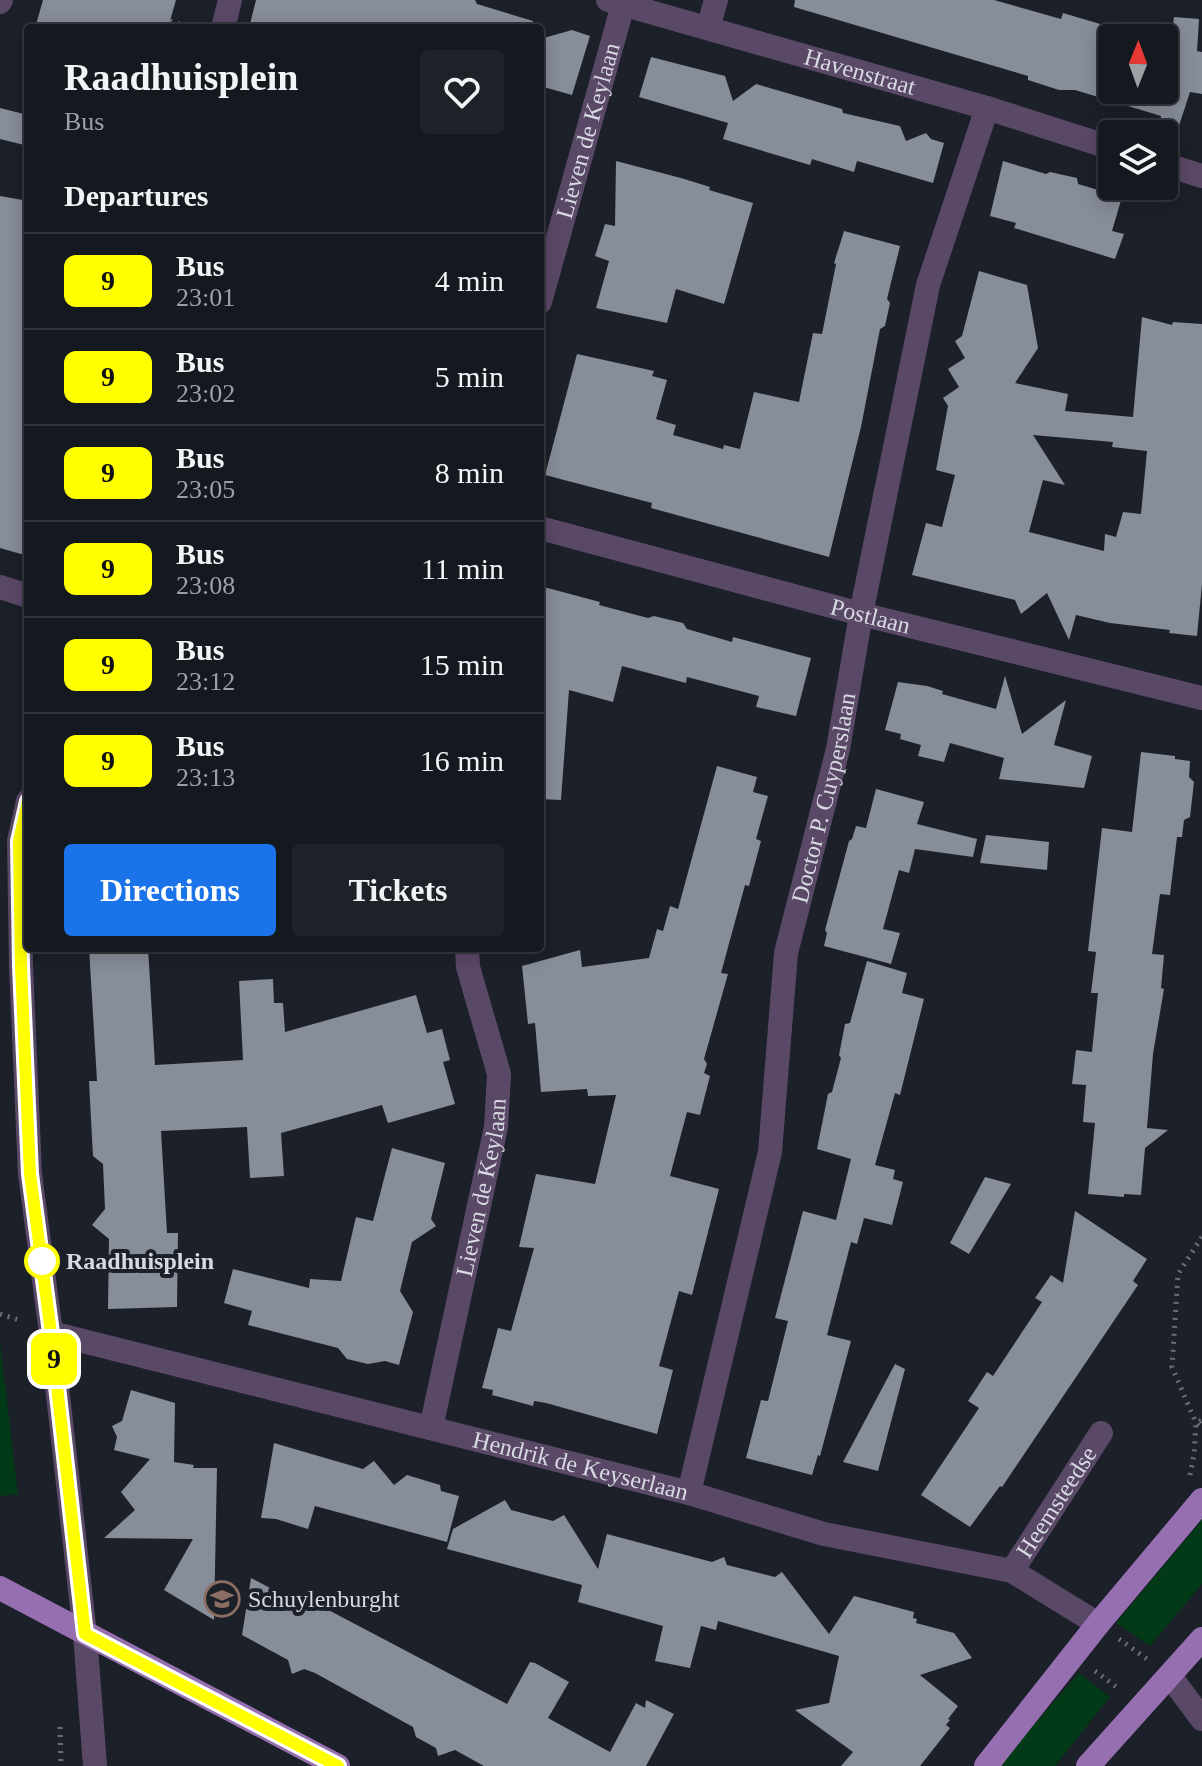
<!DOCTYPE html>
<style>
:root{--surface:#14181f;--page:#1d2128;--text:#f1f3f6;--muted:#9da0a4;--line:#33373d;--accent:#1a73e8}
body{margin:0;font-family:Georgia,serif;background:var(--page);color:var(--text);height:100vh;display:flex;flex-direction:column;font-size:30px;white-space:nowrap}
*{box-sizing:border-box;margin:0}
p{font-size:26px;color:var(--muted)}
.icon{flex:none;width:44px;height:44px;fill:none;stroke:currentColor;stroke-width:2;stroke-linecap:round;stroke-linejoin:round}
.map{position:relative;flex:1;overflow:hidden}
.details{position:absolute;left:24px;top:24px;width:520px;height:928px;display:flex;flex-direction:column;background:var(--surface);border-radius:8px;box-shadow:0 4px 20px #0003,0 0 0 2px var(--line)}
.details>*{flex:none}
.badge{padding:0 16px;border-radius:12px;font-size:28px;line-height:52px}
.needle{width:52px;rotate:1deg}
.buttons{position:absolute;left:1098px;top:24px;display:grid;gap:16px}
.buttons a{display:grid;place-items:center;width:80px;height:80px;border-radius:8px;background:var(--surface);box-shadow:0 4px 20px #0003,0 0 0 2px var(--line);font-size:40px}
.map>.badge{position:absolute;translate:-50% -50%;box-shadow:0 0 0 4px #fff}
h2{padding:0 40px;font-size:30px;line-height:72px}
.round{display:grid;place-items:center;flex:none;width:84px;height:84px;border-radius:8px;background:var(--page)}
.overview{display:flex;align-items:center;justify-content:space-between;height:136px;padding:0 40px}
h1{font-size:38px;font-weight:700;line-height:60px}
.cta{display:flex;gap:16px;margin-top:auto;padding:16px 40px}
.cta a{flex:1;height:92px;border-radius:8px;background:var(--accent);color:#fff;font-size:32px;font-weight:700;line-height:92px;text-align:center}
.cta a+a{background:var(--page);color:var(--text)}
ul{padding:0;list-style:none}
li{display:flex;align-items:center;gap:24px;height:96px;padding:0 40px;border-top:2px solid var(--line)}
li div{flex:1}
li b{display:block;font-size:30px}
li em{font-style:normal}
li .badge{min-width:88px;font-weight:700;text-align:center}
.map>svg:first-child{display:block}
.green{fill:#023916}
.building{fill:#878d99;fill-rule:evenodd}
.lines{fill:none;stroke-linecap:round;stroke-linejoin:round}
.path{stroke:#6a6e76;stroke-width:5;stroke-dasharray:2 6;stroke-linecap:butt}
.minor{stroke:#5a4867;stroke-width:24}
.major{stroke:#956faf;stroke-width:24}
.line-casing{stroke:#fff;stroke-width:18}
.line{stroke:#ff0;stroke-width:12}
.stop-dot{fill:#fff;stroke:#ff0;stroke-width:4}
.labels{text-anchor:middle;stroke-width:8;stroke-linejoin:round;paint-order:stroke}
.street-label{font-size:24px;fill:#d7dae1;stroke:#1b2029}
.stop-label{font-size:24px;font-weight:bold;fill:#d7dae1;stroke:#1b2029;text-anchor:start}
.poi-label{font-size:24px;fill:#d7dae1;stroke:#1b2029;text-anchor:start}
</style>
<div class="map">
<svg width="1202" height="1766" viewBox="0 0 1202 1766">
<rect width="100%" height="100%" fill="#1b2029"/>
<g class="green">
<polygon points="0,1343 18,1494 0,1496"/>
<polygon points="1202,1520 1202,1584 1150,1646 1116,1623"/>
<polygon points="1079,1673 1110,1697 1055,1766 998,1766"/>
</g>
<g class="building">
<polygon points="43,0 176,0 168,28 35,28"/>
<polygon points="256,0 475,0 477,4 533,21 532,28 249,28"/>
<polygon points="795,0 994,0 1061,19 1063,13 1107,26 1105,33 1112,35 1112,90 1164,90 1174,17 1199,19 1197,51 1202,52 1202,94 1190,92 1171,150 1164,149 1164,134 1159,134 1161,116 1075,90 1059,90 1028,80 1028,76 794,7"/>
<polygon points="572,30 590,36 572,95 540,86 540,39"/>
<polygon points="651,57 725,76 733,101 756,84 842,109 843,113 900,126 906,141 926,133 931,139 944,143 933,183 857,161 854,172 812,159 810,165 723,139 728,123 639,97"/>
<polygon points="0,108 28,115 28,146 0,139"/>
<polygon points="616,161 681,178 710,187 709,190 753,203 724,304 676,289 667,323 596,308 609,261 595,256 605,224 615,226"/>
<polygon points="1003,161 1046,174 1050,172 1077,178 1078,184 1122,197 1112,231 1124,234 1115,259 1014,228 1016,223 990,216"/>
<polygon points="0,196 28,201 28,556 0,548"/>
<polygon points="844,231 900,246 887,299 890,303 885,326 880,329 861,427 829,557 651,508 652,503 545,475 577,354 654,371 652,376 667,380 656,419 676,425 673,435 723,449 724,445 740,449 754,392 799,402 813,333 822,334 836,264 834,263"/>
<path d="M 979,271 L 1027,285 L 1038,348 L 1015,383 L 1068,394 L 1065,411 L 1133,417 L 1142,317 L 1172,325 L 1173,322 L 1202,324 L 1202,584 L 1197,636 L 1169,633 L 1170,630 L 1110,623 L 1076,615 L 1069,640 L 1047,593 L 1021,614 L 1015,600 L 912,575 L 926,523 L 942,527 L 955,475 L 936,470 L 948,406 L 943,398 L 959,387 L 948,369 L 965,358 L 955,341 L 962,336 ZM 1033,435 L 1113,442 L 1112,447 L 1147,451 L 1141,514 L 1123,512 L 1116,537 L 1105,534 L 1104,551 L 1029,532 L 1043,480 L 1065,485 Z"/>
<polygon points="540,586 600,602 599,605 648,618 654,616 683,623 687,629 732,642 733,637 811,658 796,716 756,707 759,696 687,677 686,683 622,666 613,702 569,690 561,800 540,799"/>
<polygon points="1005,676 1022,734 1066,700 1054,745 1092,756 1084,788 999,779 1004,758 950,743 944,762 918,756 921,745 900,739 901,734 885,730 898,682 927,686 943,691 942,694 996,709"/>
<polygon points="1141,752 1175,756 1175,759 1190,761 1189,777 1194,782 1190,817 1184,820 1182,837 1177,837 1170,895 1160,894 1152,954 1164,955 1161,988 1164,989 1153,1054 1147,1128 1168,1130 1145,1148 1141,1195 1124,1194 1124,1197 1088,1194 1095,1123 1083,1122 1086,1085 1072,1084 1076,1050 1092,1052 1098,993 1091,993 1096,952 1088,951 1102,828 1132,832"/>
<polygon points="717,766 757,777 753,792 768,796 756,839 761,841 749,886 745,885 721,973 728,974 704,1059 707,1064 704,1073 710,1076 700,1115 687,1112 670,1176 719,1189 692,1295 679,1291 659,1366 673,1370 657,1434 546,1403 534,1401 533,1406 492,1395 493,1390 482,1388 498,1328 511,1331 534,1248 519,1247 536,1174 595,1184 616,1095 588,1096 587,1089 541,1092 535,1023 528,1024 522,966 580,950 582,967 649,958 657,929 663,931 670,906 678,909"/>
<polygon points="876,789 924,802 917,824 977,839 973,857 915,849 909,873 899,870 883,929 900,933 891,964 824,946 827,933 825,930 849,841 852,839 856,826 866,828"/>
<polygon points="986,835 1049,842 1047,870 980,863"/>
<polygon points="89,948 148,948 155,1065 243,1060 239,981 273,979 274,1003 283,1003 285,1032 416,995 427,1033 442,1029 450,1060 443,1062 455,1104 388,1123 382,1105 281,1133 284,1176 250,1178 247,1127 161,1131 167,1233 178,1233 177,1307 108,1309 109,1239 92,1225 105,1209 103,1164 93,1156 92,1138 89,1081 97,1081"/>
<polygon points="867,961 907,973 902,993 924,999 900,1095 895,1093 875,1165 895,1170 893,1179 903,1182 892,1225 864,1218 857,1244 851,1242 827,1335 851,1341 820,1456 818,1455 812,1475 746,1458 761,1400 768,1401 788,1321 775,1318 803,1211 836,1220 851,1159 817,1149 828,1094 832,1092 841,1058 839,1055 845,1024 850,1023"/>
<polygon points="392,1148 445,1163 431,1219 436,1226 412,1242 400,1291 413,1312 399,1365 385,1361 368,1364 347,1359 338,1348 248,1325 252,1311 224,1303 233,1269 309,1288 310,1279 341,1281 356,1217 373,1221"/>
<polygon points="985,1177 1011,1184 969,1254 950,1243"/>
<polygon points="1075,1211 1147,1259 1133,1281 1138,1285 1002,1487 1000,1486 970,1527 921,1495 979,1408 968,1401 987,1372 993,1376 1042,1302 1035,1298 1051,1275 1063,1283"/>
<polygon points="895,1364 905,1369 878,1471 843,1462"/>
<polygon points="131,1390 175,1403 174,1462 194,1465 193,1468 217,1468 214,1620 164,1590 193,1539 104,1538 135,1510 121,1492 150,1459 114,1450 117,1437 112,1426 122,1421"/>
<polygon points="274,1443 363,1469 374,1461 394,1485 407,1475 440,1485 441,1491 459,1496 447,1542 315,1506 308,1529 276,1519 261,1518"/>
<polygon points="505,1500 511,1510 553,1521 564,1515 598,1569 607,1534 712,1562 724,1557 727,1565 775,1577 782,1572 829,1634 854,1596 914,1612 913,1618 917,1619 916,1623 954,1633 972,1658 920,1675 958,1706 948,1719 950,1720 946,1725 950,1728 920,1766 841,1766 853,1752 795,1710 829,1703 839,1656 718,1621 716,1630 701,1626 690,1668 655,1661 663,1626 578,1602 582,1585 447,1549 453,1529"/>
<polygon points="251,1578 314,1611 317,1604 507,1704 530,1662 535,1663 569,1682 548,1718 610,1752 636,1703 645,1708 646,1700 674,1714 646,1766 484,1766 455,1750 438,1756 436,1748 416,1737 413,1727 315,1673 304,1669 292,1674 288,1660 242,1635"/>
</g>
<g class="lines">
<g class="path">
<polyline points="170,21 192,28"/>
<polyline points="1202,1237 1178,1274 1172,1367 1196,1423 1202,1429"/>
<polyline points="0,1314 22,1321"/>
<polyline points="1190,1475 1194,1455 1196,1423 1202,1420"/>
<polyline points="1119,1639 1147,1659"/>
<polyline points="1095,1671 1119,1689"/>
<polyline points="60,1727 61,1766"/>
</g>
<g class="minor">
<path id="s1" d="M 608,0 L 987,108 L 1112,148"/>
<polyline points="0,2 1,0"/>
<polyline points="223,28 230,0"/>
<polyline points="708,28 716,0"/>
<polyline points="1164,164 1202,176"/>
<path id="s2" d="M 540,302 L 623,5"/>
<path id="s3" d="M 540,528 L 861,614 L 1202,698"/>
<polyline points="0,587 28,596"/>
<polyline points="28,801 19,841 21,966 30,1174 51,1333 85,1634 95,1766"/>
<path id="s4" d="M 51,1333 L 689,1493 L 824,1534 L 1012,1571 L 1098,1624"/>
<path id="s5" d="M 431,1428 L 496,1127 L 499,1074 L 468,967 L 467,948"/>
<path id="s6" d="M 689,1493 L 770,1152 L 786,953 L 838,749 L 861,614 L 928,285 L 987,108"/>
<path id="s7" d="M 1012,1571 L 1101,1433"/>
<polyline points="1170,1676 1202,1719"/>
</g>
<g class="major">
<polyline points="0,1588 338,1766"/>
<polyline points="986,1766 1098,1624 1202,1500"/>
<polyline points="1088,1766 1202,1639"/>
</g>
</g>
<g class="lines">
<defs>
<polyline id="line" points="28,801 19,841 21,966 30,1174 51,1333 85,1634 338,1766"/>
</defs>
<use href="#line" class="line-casing"/>
<use href="#line" class="line"/>
</g>
<defs>
<symbol id="school-ring" viewBox="-11 -11 22 22"><circle r="9.5" fill="#1b2029" stroke="#8d6e63" stroke-width="1.5"/><path d="M0-5L7-2L0 1L-7-2ZM-4 1L0 2.5L4 1V4Q0 6-4 4Z" fill="#8d6e63"/></symbol>
</defs>
<g fill-rule="evenodd">
<use href="#school-ring" x="202" y="1579" width="40" height="40"/>
</g>
<circle class="stop-dot" cx="42" cy="1261" r="16"/>
<g class="labels">
<g class="street-label">
<text dy="8" stroke="none"><textPath href="#s1" startOffset="262">Havenstraat</textPath></text>
<text dy="8" stroke="none"><textPath href="#s2" startOffset="178">Lieven de Keylaan</textPath></text>
<text dy="8" stroke="none"><textPath href="#s3" startOffset="342">Postlaan</textPath></text>
<text dy="8" stroke="none"><textPath href="#s6" startOffset="710">Doctor P. Cuyperslaan</textPath></text>
<text dy="8" stroke="none"><textPath href="#s5" startOffset="246">Lieven de Keylaan</textPath></text>
<text dy="8" stroke="none"><textPath href="#s4" startOffset="546">Hendrik de Keyserlaan</textPath></text>
<text dy="8" stroke="none"><textPath href="#s7" startOffset="82">Heemsteedse</textPath></text>
</g>
<g class="stop-label">
<text x="66" y="1269">Raadhuisplein</text>
</g>
<g class="poi-label">
<text x="248" y="1607">Schuylenburght</text>
</g>
</g>
</svg>
<div class="buttons">
<a><svg class="needle" viewBox="-14 -14 28 28"><path d="M0-13l5 13h-10z" fill="#e53935"/><path d="M0 13l5-13h-10z" fill="#9da0a4"/></svg></a>
<a><svg class="icon" aria-label="layers" viewBox="0 0 24 24"><path d="M12 4l9 5-9 5-9-5zM3 14l9 5 9-5"/></svg></a>
</div>
<b class="badge" style="left:54px;top:1359px;background:#ff0;color:#111">9</b>
<section class="details">
<div class="overview"><div><h1>Raadhuisplein</h1><p>Bus</p></div><a class="round"><svg class="icon" aria-label="heart" viewBox="0 0 24 24"><path d="M12 20l-8-8c-3-5 5-10 8-4 3-6 11-1 8 4z"/></svg></a></div>
<h2>Departures</h2>
<ul>
<li><span class="badge" style="background:#ff0;color:#111">9</span><div><b>Bus</b><p>23:01</p></div><em>4 min</em></li>
<li><span class="badge" style="background:#ff0;color:#111">9</span><div><b>Bus</b><p>23:02</p></div><em>5 min</em></li>
<li><span class="badge" style="background:#ff0;color:#111">9</span><div><b>Bus</b><p>23:05</p></div><em>8 min</em></li>
<li><span class="badge" style="background:#ff0;color:#111">9</span><div><b>Bus</b><p>23:08</p></div><em>11 min</em></li>
<li><span class="badge" style="background:#ff0;color:#111">9</span><div><b>Bus</b><p>23:12</p></div><em>15 min</em></li>
<li><span class="badge" style="background:#ff0;color:#111">9</span><div><b>Bus</b><p>23:13</p></div><em>16 min</em></li>
</ul>
<div class="cta"><a>Directions</a><a>Tickets</a></div>
</section>
</div>
